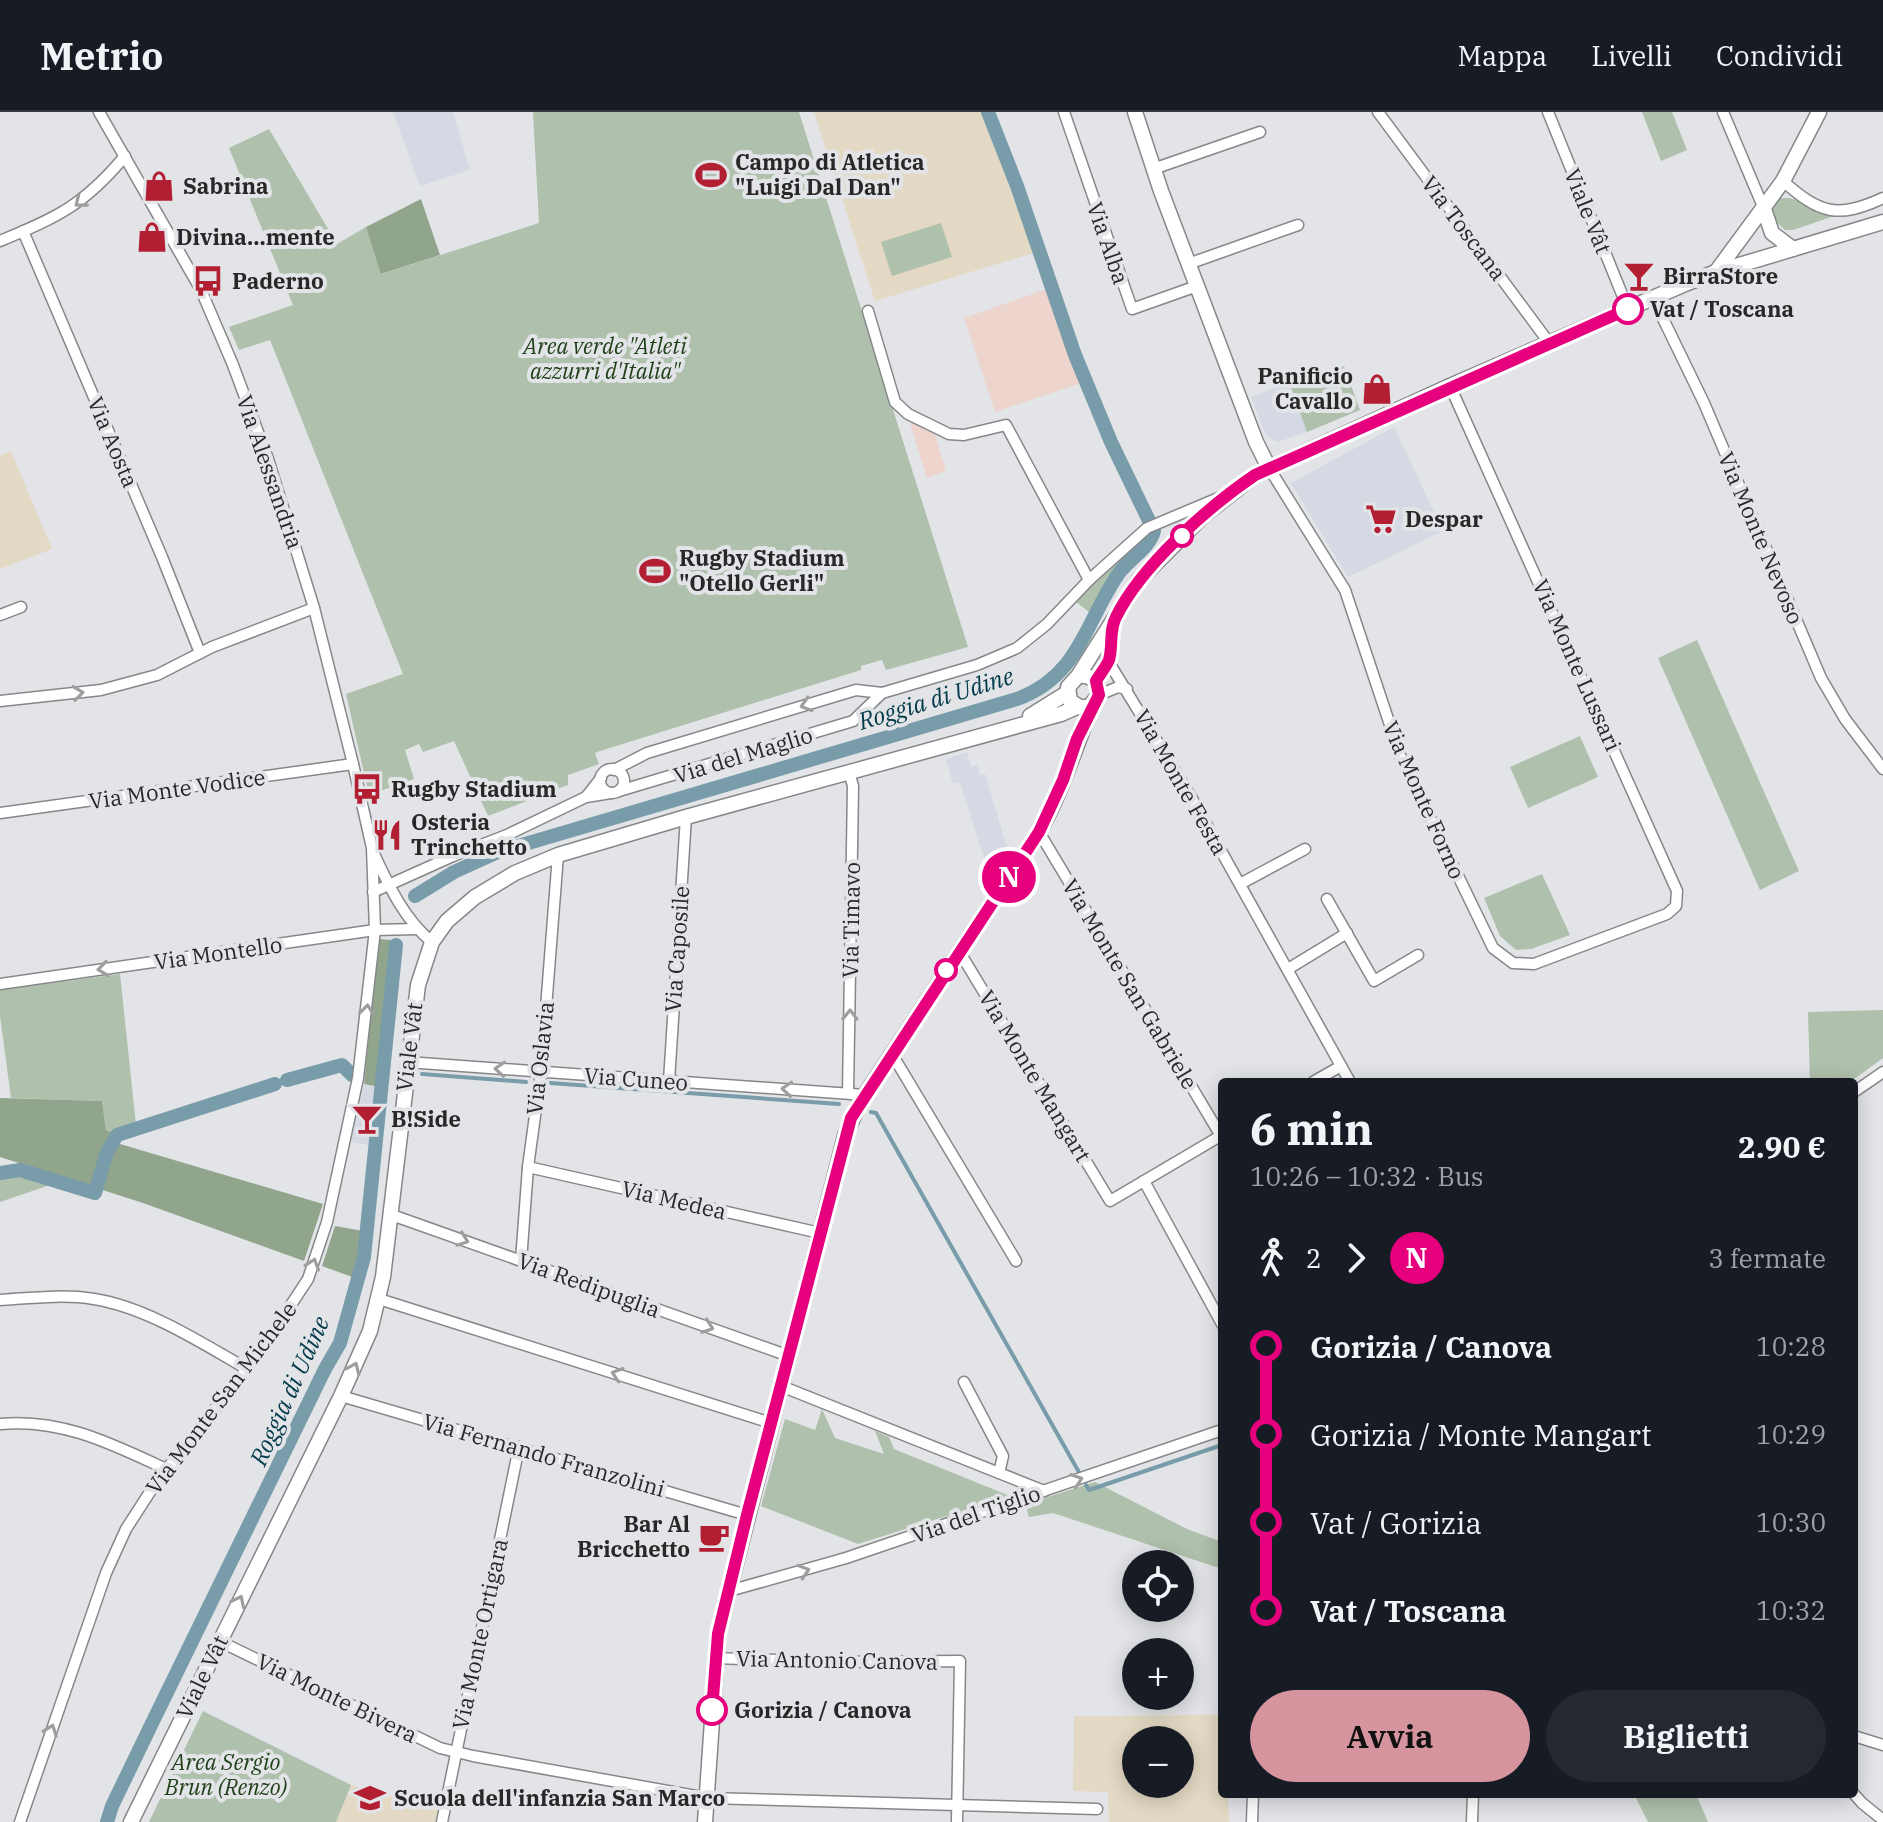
<!DOCTYPE html>
<html lang="it">
<meta charset="utf-8">
<style>
:root{--surface:#171b24;--page:#242831;--text:#f1f3f6;--muted:#9ea1a6;--line:#363941;--accent:#d5949e}
body{margin:0;font-family:"IBM Plex Serif",serif;background:var(--page);color:var(--text);height:100vh;display:flex;flex-direction:column;font-size:30px;white-space:nowrap}
*{box-sizing:border-box;margin:0}
p{font-size:26px;color:var(--muted)}
.icon{flex:none;width:44px;height:44px;fill:none;stroke:currentColor;stroke-width:2;stroke-linecap:round;stroke-linejoin:round}
.map{position:relative;flex:1;overflow:hidden}
.panel{position:absolute;left:1218px;top:966px;width:640px;height:720px;display:flex;flex-direction:column;background:var(--surface);border-radius:8px;box-shadow:0 4px 20px #0003}
.panel>*{flex:none}
.badge{padding:0 16px;border-radius:26px;font-size:28px;line-height:52px}
.fabs{position:absolute;left:1122px;top:1438px;display:grid;gap:16px}
.fabs a{display:grid;place-items:center;width:72px;height:72px;border-radius:50%;background:var(--surface);box-shadow:0 4px 20px #0003;font-size:40px}
.map>.badge{position:absolute;translate:-50% -50%;box-shadow:0 0 0 4px #fff}
.legs{display:flex;align-items:center;gap:12px;height:88px;padding:0 32px;font-size:26px}
.legs p{margin-inline-start:auto}
.overview{display:flex;align-items:center;justify-content:space-between;height:136px;padding:0 32px}
h1{font-size:44px;font-weight:800;line-height:60px}
.button{display:flex;gap:16px;margin-top:auto;padding:16px 32px}
.button a{flex:1;height:92px;border-radius:48px;background:var(--accent);color:#111;font-size:32px;font-weight:800;line-height:92px;text-align:center}
.button a+a{background:var(--page);color:var(--text)}
ul{padding:0 32px;list-style:none}
li{display:flex;align-items:center;gap:28px;height:88px;font-size:30px}
li i{display:grid;place-items:center;width:12px;height:100%;margin:0 10px;background:currentColor}
li i::after{content:'';width:20px;height:20px;margin:-10px;border:6px solid;border-radius:50%;background:var(--surface)}
li p{margin-inline-start:auto}
li:first-child i{background:linear-gradient(#0000 50%,currentColor 0)}
li:last-child i{background:linear-gradient(currentColor 50%,#0000 0)}
header{display:flex;align-items:center;gap:48px;box-sizing:border-box;height:112px;padding:0 40px;background:var(--surface);border-bottom:2px solid var(--line)}
header strong{font-size:38px}
nav{display:flex;gap:44px;margin-inline-start:auto;font-size:28px}
.map>svg:first-child{display:block}
.built{fill:#d4d9e3}
.industrial{fill:#edd4cd}
.education{fill:#e3d9c4;fill-rule:evenodd}
.green{fill:#afc0ac}
.forest{fill:#90a58c}
.lines{fill:none;stroke-linecap:round;stroke-linejoin:round}
.stream{stroke:#789ca9;stroke-width:4}
.canal{stroke:#789ca9;stroke-width:14}
.minor-casing{stroke:#858789;stroke-width:13}
.tertiary-casing{stroke:#858789;stroke-width:17}
.secondary-casing{stroke:#858789;stroke-width:17}
.minor{stroke:#fff;stroke-width:10}
.tertiary{stroke:#fff;stroke-width:14}
.secondary{stroke:#fff;stroke-width:14}
.oneway{stroke:#9e9e9f}
.line-1-casing{stroke:#fff;stroke-width:18}
.line-1{stroke:#e6007e;stroke-width:12}
.stop-1-dot{fill:#fff;stroke:#e6007e;stroke-width:4}
.labels{text-anchor:middle;stroke-width:8;stroke-linejoin:round;paint-order:stroke}
.poi-label{font-size:22px;font-weight:bold;fill:#282829;stroke:#e2e4e7;text-anchor:start}
.street-label{font-size:22px;fill:#282829;stroke:#e2e4e7}
.stop-label{font-size:22px;font-weight:bold;fill:#282829;stroke:#e2e4e7;text-anchor:start}
.park-label{font-size:22px;font-style:italic;fill:#204019;stroke:#e2e4e7}
.water-label{font-size:24px;font-style:italic;fill:#033b4b;stroke:#e2e4e7}
</style>
<header>
<strong>Metrio</strong>
<nav><a>Mappa</a><a>Livelli</a><a>Condividi</a></nav>
</header>
<div class="map">
<svg width="1883" height="1710" viewBox="0 0 1883 1710">
<rect width="100%" height="100%" fill="#e2e4e7"/>
<g class="built">
<polygon points="393,0 453,0 470,58 420,74"/>
<polygon points="1289,270 1307,320 1277,330 1266,323 1251,285"/>
<polygon points="1394,315 1443,419 1348,465 1291,371"/>
<polygon points="967,640 971,655 977,653 980,663 985,662 1008,739 990,765 960,670 953,672 946,647"/>
<polygon points="364,972 375,974 369,1033 351,1030"/>
</g>
<g class="industrial">
<polygon points="1047,177 1081,271 995,300 964,206"/>
<polygon points="909,308 935,323 946,359 927,366"/>
</g>
<g class="education">
<polygon points="814,0 982,0 1034,141 875,189"/>
<polygon points="11,339 52,437 0,457 0,344"/>
<path d="M 1222,1603 L 1222,1682 L 1228,1682 L 1229,1710 L 1109,1710 L 1108,1680 L 1073,1679 L 1074,1604 ZM 1136,1628 L 1180,1628 L 1180,1672 L 1136,1672 Z"/>
<polygon points="351,1673 438,1698 436,1710 336,1710"/>
</g>
<g class="green">
<polygon points="533,0 799,0 968,535 886,558 882,548 861,554 861,558 600,639 595,641 599,652 568,663 568,673 488,704 454,629 423,640 419,632 405,638 414,667 369,683 346,582 403,562 270,228 239,238 229,215 293,193 229,36 269,17 337,132 366,115 382,162 539,111"/>
<polygon points="1642,0 1672,0 1687,38 1661,49"/>
<polygon points="1780,86 1790,86 1837,103 1793,118 1785,118 1773,107 1771,97"/>
<polygon points="941,111 952,145 892,164 881,130"/>
<polygon points="1344,254 1360,298 1307,320 1289,270 1309,263 1313,272 1336,263 1334,258"/>
<polygon points="1149,420 1119,453 1093,503 1075,489"/>
<polygon points="1697,528 1799,759 1760,778 1658,546"/>
<polygon points="1580,624 1598,665 1528,696 1510,655"/>
<polygon points="1542,762 1570,823 1531,837 1516,838 1500,824 1484,786"/>
<polygon points="120,862 136,1013 114,1021 106,1018 102,989 11,986 0,904 0,878"/>
<polygon points="1883,898 1883,946 1850,970 1810,970 1808,900"/>
<polygon points="20,1060 53,1072 0,1090 0,1063"/>
<polygon points="822,1297 835,1326 884,1342 875,1319 889,1325 894,1337 1010,1384 858,1432 761,1394 785,1307 815,1318"/>
<polygon points="1095,1370 1187,1417 1222,1430 1222,1457 1053,1401 1029,1405 1025,1392"/>
<polygon points="203,1599 351,1673 336,1710 149,1710"/>
<polygon points="1634,1682 1696,1682 1708,1710 1648,1710"/>
</g>
<g class="forest">
<polygon points="421,87 440,143 381,162 366,115"/>
<polygon points="379,827 392,828 375,974 364,972"/>
<polygon points="0,986 102,989 106,1018 114,1021 110,1029 323,1092 304,1149 143,1091 0,1045"/>
<polygon points="335,1114 363,1119 355,1166 322,1154"/>
</g>
<g class="lines">
<g class="stream">
<polyline points="422,962 526,970"/>
<polyline points="382,966 386,965"/>
<polyline points="550,971 839,992"/>
<polyline points="871,1000 876,1001 1080,1362"/>
<polyline points="1086,1373 1089,1378 1222,1333"/>
</g>
<g class="canal">
<path d="M 415,784 L 454,760 L 498,740 L 1017,587 C 1080,564 1085,510 1119,461 C 1129,447 1150,436 1154,419 L 1111,330 L 1075,243 L 1017,74 L 988,0"/>
<polyline points="287,968 342,953 352,963"/>
<polyline points="0,1061 20,1058 95,1081 107,1040 117,1023 275,972"/>
<polyline points="107,1710 112,1694 155,1605 325,1257 340,1231 364,1145 396,833"/>
</g>
<defs>
<g id="minor">
<polyline points="1064,0 1132,197 1197,174"/>
<polyline points="1378,0 1550,232"/>
<polyline points="1548,0 1628,197"/>
<polyline points="1723,0 1764,97"/>
<polyline points="1153,57 1260,20"/>
<path d="M 1783,69 C 1820,102 1838,107 1883,86"/>
<polyline points="23,119 162,445 200,541"/>
<path d="M 0,129 C 58,105 84,93 125,44"/>
<polyline points="1188,152 1298,113"/>
<polyline points="1653,186 1704,291 1821,566 1845,607 1883,657"/>
<polyline points="868,199 895,290 908,302 949,322 964,323 1006,313 1089,468"/>
<polyline points="1269,356 1345,478 1401,646 1493,836 1513,851 1534,852 1667,802 1676,794 1677,779 1450,274"/>
<polyline points="0,503 21,495"/>
<polyline points="1108,549 1191,685 1350,970"/>
<polyline points="1099,583 1118,575 1127,577"/>
<polyline points="0,589 101,578 157,563 212,535 314,496"/>
<circle cx="612" cy="669" r="12"/>
<polyline points="614,658 647,641 856,578 882,581 977,553 1017,536 1047,512 1089,468 1147,416 1223,384"/>
<polyline points="601,666 586,685 611,681"/>
<polyline points="619,679 853,609 882,581"/>
<polyline points="0,701 353,652"/>
<polyline points="1039,720 1221,1024"/>
<path d="M 374,742 C 389,774 404,807 432,830"/>
<polyline points="1240,772 1305,737"/>
<polyline points="373,780 453,744 507,723 586,685"/>
<polyline points="1327,787 1374,869 1418,843"/>
<polyline points="959,839 1110,1089 1222,1023"/>
<polyline points="1288,857 1347,821"/>
<polyline points="0,872 375,818 416,817"/>
<polyline points="892,942 1016,1149"/>
<polyline points="407,950 865,983"/>
<polyline points="669,969 686,705"/>
<polyline points="1313,970 1341,954"/>
<polyline points="1854,980 1883,960"/>
<polyline points="848,981 853,674 849,660"/>
<polyline points="528,1055 820,1121"/>
<polyline points="1144,1069 1222,1212"/>
<polyline points="389,1102 789,1244"/>
<polyline points="521,1149 528,1055 541,960 558,743"/>
<polyline points="379,1187 771,1311"/>
<path d="M 0,1188 C 31,1186 63,1182 94,1187 C 146,1195 202,1231 247,1257"/>
<polyline points="964,1270 1003,1344 999,1361"/>
<polyline points="781,1274 1044,1379"/>
<polyline points="341,1284 747,1403"/>
<path d="M 0,1312 C 61,1306 112,1332 166,1357"/>
<polyline points="729,1479 846,1446 1222,1318"/>
<polyline points="219,1529 440,1636 473,1644 707,1686 1097,1697"/>
<polyline points="715,1546 835,1550 960,1549 957,1710"/>
<polyline points="1854,1624 1883,1633"/>
<polyline points="1854,1682 1862,1691 1883,1708"/>
<polyline points="20,1710 106,1461 126,1417 157,1369 256,1246 308,1167 327,1110 358,966 375,818 372,736 353,652 314,496 268,347 233,253 201,178 99,0"/>
<polyline points="442,1710 519,1335"/>
<polyline points="1252,1710 1253,1682"/>
<polyline points="1472,1710 1473,1682"/>
</g>
<path id="tertiary" d="M 705,1710 L 718,1522 L 845,1024 L 859,992 L 1039,720 C 1062,680 1075,635 1093,592"/>
<g id="secondary">
<polyline points="1135,0 1161,79 1256,330 1269,356"/>
<polyline points="1764,97 1772,121 1793,137"/>
<polyline points="1716,160 1783,69 1819,0"/>
<path d="M 1078,564 C 1091,562 1100,570 1099,583 L 1089,595 L 1080,595 L 1070,589 L 1068,575 L 1078,564 L 1138,469 L 1203,404 L 1255,363 L 1450,274 L 1685,172 L 1716,160 L 1883,110"/>
<polyline points="1096,569 1108,549 1113,514"/>
<polyline points="1030,604 1067,581"/>
<polyline points="131,1710 341,1284 370,1219 383,1165 418,873 432,830 447,809 475,785 515,761 558,743 686,705 1061,602 1077,595"/>
</g>
</defs>
<use href="#minor" class="minor-casing"/>
<use href="#tertiary" class="tertiary-casing"/>
<use href="#secondary" class="secondary-casing"/>
<use href="#minor" class="minor"/>
<use href="#tertiary" class="tertiary"/>
<use href="#secondary" class="secondary"/>
</g>
<defs><path id="oneway-chevron" d="M-2-3.5L2.5 0L-2 3.5" fill="none" stroke-width="1.6" stroke-linecap="round" stroke-linejoin="round" transform="scale(2)"/></defs>
<g class="oneway">
<use href="#oneway-chevron" transform="translate(80 90) rotate(142)"/>
<use href="#oneway-chevron" transform="translate(78 581) rotate(-7)"/>
<use href="#oneway-chevron" transform="translate(806 593) rotate(163)"/>
<use href="#oneway-chevron" transform="translate(103 857) rotate(172)"/>
<use href="#oneway-chevron" transform="translate(367 898) rotate(-83)"/>
<use href="#oneway-chevron" transform="translate(850 903) rotate(-89)"/>
<use href="#oneway-chevron" transform="translate(500 957) rotate(-176)"/>
<use href="#oneway-chevron" transform="translate(787 977) rotate(-176)"/>
<use href="#oneway-chevron" transform="translate(463 1128) rotate(20)"/>
<use href="#oneway-chevron" transform="translate(313 1152) rotate(-72)"/>
<use href="#oneway-chevron" transform="translate(708 1215) rotate(20)"/>
<use href="#oneway-chevron" transform="translate(354 1256) rotate(-66)"/>
<use href="#oneway-chevron" transform="translate(617 1262) rotate(-162)"/>
<use href="#oneway-chevron" transform="translate(1077 1368) rotate(-19)"/>
<use href="#oneway-chevron" transform="translate(804 1459) rotate(-17)"/>
<use href="#oneway-chevron" transform="translate(239 1489) rotate(-64)"/>
<use href="#oneway-chevron" transform="translate(51 1618) rotate(-70)"/>
</g>
<g class="lines">
<defs>
<path id="line-1" d="M 712,1598 L 718,1522 L 747,1403 L 851,1006 L 1039,720 L 1063,668 L 1077,627 L 1099,583 L 1096,569 C 1100,562 1106,555 1109,548 C 1113,534 1109,518 1116,505 C 1141,454 1208,395 1255,363 L 1628,197"/>
</defs>
<use href="#line-1" class="line-1-casing"/>
<use href="#line-1" class="line-1"/>
</g>
<defs>
<symbol id="stadium-bare" viewBox="-9 -9 18 18"><path d="M0-5a6.5 5 0 1 0 0 10a6.5 5 0 1 0 0-10ZM-3.5-1.8h7v3.6h-7Z" fill="#b21f33" stroke="#e2e4e7" stroke-width="2.5" paint-order="stroke"/></symbol>
<symbol id="shop-bare" viewBox="-9 -9 18 18"><path d="M-5-2.5h2.3a2.7 3.5 0 0 1 5.4 0H5L5.5 6h-11ZM-1.5-2.5h3a1.5 2.3 0 0 0-3 0Z" fill="#b21f33" stroke="#e2e4e7" stroke-width="2.5" paint-order="stroke"/></symbol>
<symbol id="bar-bare" viewBox="-9 -9 18 18"><path d="M-6-5H6L.8 .8V4.5H3.5V6h-7V4.5H-.8V.8Z" fill="#b21f33" stroke="#e2e4e7" stroke-width="2.5" paint-order="stroke"/></symbol>
<symbol id="bus-bare" viewBox="-9 -9 18 18"><path d="M-5-6H5V4H4V6H2V4H-2V6H-4V4H-5ZM-3.5-4V0h7V-4ZM-3.5 1.2v1.5H-2V1.2ZM2 1.2v1.5H3.5V1.2Z" fill="#b21f33" stroke="#e2e4e7" stroke-width="2.5" paint-order="stroke"/></symbol>
<symbol id="supermarket-bare" viewBox="-9 -9 18 18"><path d="M-6-5.5h2.5l.6 2H6L4.5 2H-2.5L-4.4-4H-6ZM-1.5 3.2a1.3 1.3 0 1 0 .1 0ZM3 3.2a1.3 1.3 0 1 0 .1 0Z" fill="#b21f33" stroke="#e2e4e7" stroke-width="2.5" paint-order="stroke"/></symbol>
<symbol id="restaurant-bare" viewBox="-9 -9 18 18"><path d="M-5-6h1v4h1v-4h1v4h1v-4h1v5L-1.5 .5V6h-2V.5L-5-1ZM5-6V6H3V1.5H1.5Q1.5-4 5-6Z" fill="#b21f33" stroke="#e2e4e7" stroke-width="2.5" paint-order="stroke"/></symbol>
<symbol id="cafe-bare" viewBox="-9 -9 18 18"><path d="M-5.5-4.5H6V0H3Q3 3.5 0 3.5H-2.5Q-5.5 3.5-5.5 0ZM3-3.2v2h1.7v-2ZM-6 4.5H4V6H-6Z" fill="#b21f33" stroke="#e2e4e7" stroke-width="2.5" paint-order="stroke"/></symbol>
<symbol id="school-bare" viewBox="-9 -9 18 18"><path d="M0-5L7-2L0 1L-7-2ZM-4 1L0 2.5L4 1V4Q0 6-4 4Z" fill="#b21f33" stroke="#e2e4e7" stroke-width="2.5" paint-order="stroke"/></symbol>
</defs>
<g fill-rule="evenodd">
<use href="#stadium-bare" x="689" y="41" width="44" height="44"/>
<use href="#shop-bare" x="137" y="52" width="44" height="44"/>
<use href="#shop-bare" x="130" y="103" width="44" height="44"/>
<use href="#bar-bare" x="1617" y="142" width="44" height="44"/>
<use href="#bus-bare" x="186" y="147" width="44" height="44"/>
<use href="#shop-bare" x="1355" y="255" width="44" height="44"/>
<use href="#supermarket-bare" x="1359" y="385" width="44" height="44"/>
<use href="#stadium-bare" x="633" y="437" width="44" height="44"/>
<use href="#bus-bare" x="345" y="655" width="44" height="44"/>
<use href="#restaurant-bare" x="365" y="701" width="44" height="44"/>
<use href="#bar-bare" x="345" y="985" width="44" height="44"/>
<use href="#cafe-bare" x="692" y="1403" width="44" height="44"/>
<use href="#school-bare" x="348" y="1664" width="44" height="44"/>
</g>
<g class="stop-1-dot">
<circle cx="1628" cy="197" r="14"/>
<circle cx="1182" cy="424" r="10"/>
<circle cx="946" cy="858" r="10"/>
<circle cx="712" cy="1598" r="14"/>
</g>
<g class="labels">
<g class="poi-label">
<text x="735" y="58">Campo di Atletica<tspan x="735" dy="25">"Luigi Dal Dan"</tspan></text>
<text x="183" y="82">Sabrina</text>
<text x="176" y="133">Divina...mente</text>
<text x="1663" y="172">BirraStore</text>
<text x="232" y="177">Paderno</text>
<text x="1353" y="272" text-anchor="end">Panificio<tspan x="1353" dy="25">Cavallo</tspan></text>
<text x="1405" y="415">Despar</text>
<text x="679" y="454">Rugby Stadium<tspan x="679" dy="25">"Otello Gerli"</tspan></text>
<text x="391" y="685">Rugby Stadium</text>
<text x="411" y="718">Osteria<tspan x="411" dy="25">Trinchetto</tspan></text>
<text x="391" y="1015">B!Side</text>
<text x="690" y="1420" text-anchor="end">Bar Al<tspan x="690" dy="25">Bricchetto</tspan></text>
<text x="394" y="1694">Scuola dell'infanzia San Marco</text>
</g>
<g class="street-label">
<text transform="translate(1588 99) rotate(68)" y="8">Viale Vât</text>
<text transform="translate(1464 116) rotate(53)" y="8">Via Toscana</text>
<text transform="translate(1108 131) rotate(71)" y="8">Via Alba</text>
<text transform="translate(113 330) rotate(67)" y="8">Via Aosta</text>
<text transform="translate(270 360) rotate(71)" y="8">Via Alessandria</text>
<text transform="translate(1761 426) rotate(67)" y="8">Via Monte Nevoso</text>
<text transform="translate(1577 553) rotate(66)" y="8">Via Monte Lussari</text>
<text transform="translate(743 643) rotate(-17)" y="8">Via del Maglio</text>
<text transform="translate(1181 670) rotate(60)" y="8">Via Monte Festa</text>
<text transform="translate(177 677) rotate(-8)" y="8">Via Monte Vodice</text>
<text transform="translate(1424 688) rotate(66)" y="8">Via Monte Forno</text>
<text transform="translate(851 808) rotate(-89)" y="8">Via Timavo</text>
<text transform="translate(677 837) rotate(-86)" y="8">Via Caposile</text>
<text transform="translate(218 841) rotate(-8)" y="8">Via Montello</text>
<text transform="translate(1130 872) rotate(59)" y="8">Via Monte San Gabriele</text>
<text transform="translate(409 935) rotate(-83)" y="8">Viale Vât</text>
<text transform="translate(540 946) rotate(-84)" y="8">Via Oslavia</text>
<text transform="translate(1035 964) rotate(59)" y="8">Via Monte Mangart</text>
<text transform="translate(636 967) rotate(4)" y="8">Via Cuneo</text>
<text transform="translate(674 1088) rotate(13)" y="8">Via Medea</text>
<text transform="translate(589 1173) rotate(20)" y="8">Via Redipuglia</text>
<text transform="translate(221 1286) rotate(-53)" y="8">Via Monte San Michele</text>
<text transform="translate(544 1343) rotate(16)" y="8">Via Fernando Franzolini</text>
<text transform="translate(976 1402) rotate(-19)" y="8">Via del Tiglio</text>
<text transform="translate(480 1522) rotate(-78)" y="8">Via Monte Ortigara</text>
<text transform="translate(837 1548) rotate(1)" y="8">Via Antonio Canova</text>
<text transform="translate(202 1565) rotate(-64)" y="8">Viale Vât</text>
<text transform="translate(337 1586) rotate(26)" y="8">Via Monte Bivera</text>
</g>
<g class="stop-label">
<text x="1650" y="205">Vat / Toscana</text>
<text x="734" y="1606">Gorizia / Canova</text>
</g>
<g class="park-label">
<text x="605" y="242">Area verde "Atleti<tspan x="605" dy="25">azzurri d'Italia"</tspan></text>
<text x="226" y="1658">Area Sergio<tspan x="226" dy="25">Brun (Renzo)</tspan></text>
</g>
<g class="water-label">
<text transform="translate(936 587) rotate(-17)" y="8">Roggia di Udine</text>
<text transform="translate(290 1279) rotate(-66)" y="8">Roggia di Udine</text>
</g>
</g>
</svg>
<div class="fabs">
<a><svg class="icon" aria-label="locate" viewBox="0 0 24 24"><circle cx="12" cy="12" r="6"/><path d="M12 2v4M12 18v4M2 12h4M18 12h4"/></svg></a>
<a>+</a>
<a>−</a>
</div>
<b class="badge" style="left:1009px;top:765px;background:#e6007e;color:#fff">N</b>
<section class="panel">
<div class="overview"><div><h1>6 min</h1><p>10:26 – 10:32 · Bus</p></div><b>2.90 €</b></div>
<div class="legs"><svg class="icon" aria-label="walk" viewBox="0 0 24 24"><circle cx="13" cy="4" r="2"/><path d="M13 8l-2 6 4 7M11 14l-3 7M7 12l3-4h3l4 4"/></svg>2<svg class="icon" aria-label="forward" viewBox="0 0 24 24"><path d="M9 5l7 7-7 7"/></svg><b class="badge" style="background:#e6007e;color:#fff">N</b><p>3 fermate</p></div>
<ul>
<li><i style="color:#e6007e"></i><b>Gorizia / Canova</b><p>10:28</p></li>
<li><i style="color:#e6007e"></i><span>Gorizia / Monte Mangart</span><p>10:29</p></li>
<li><i style="color:#e6007e"></i><span>Vat / Gorizia</span><p>10:30</p></li>
<li><i style="color:#e6007e"></i><b>Vat / Toscana</b><p>10:32</p></li>
</ul>
<div class="button"><a>Avvia</a><a>Biglietti</a></div>
</section>
</div>
